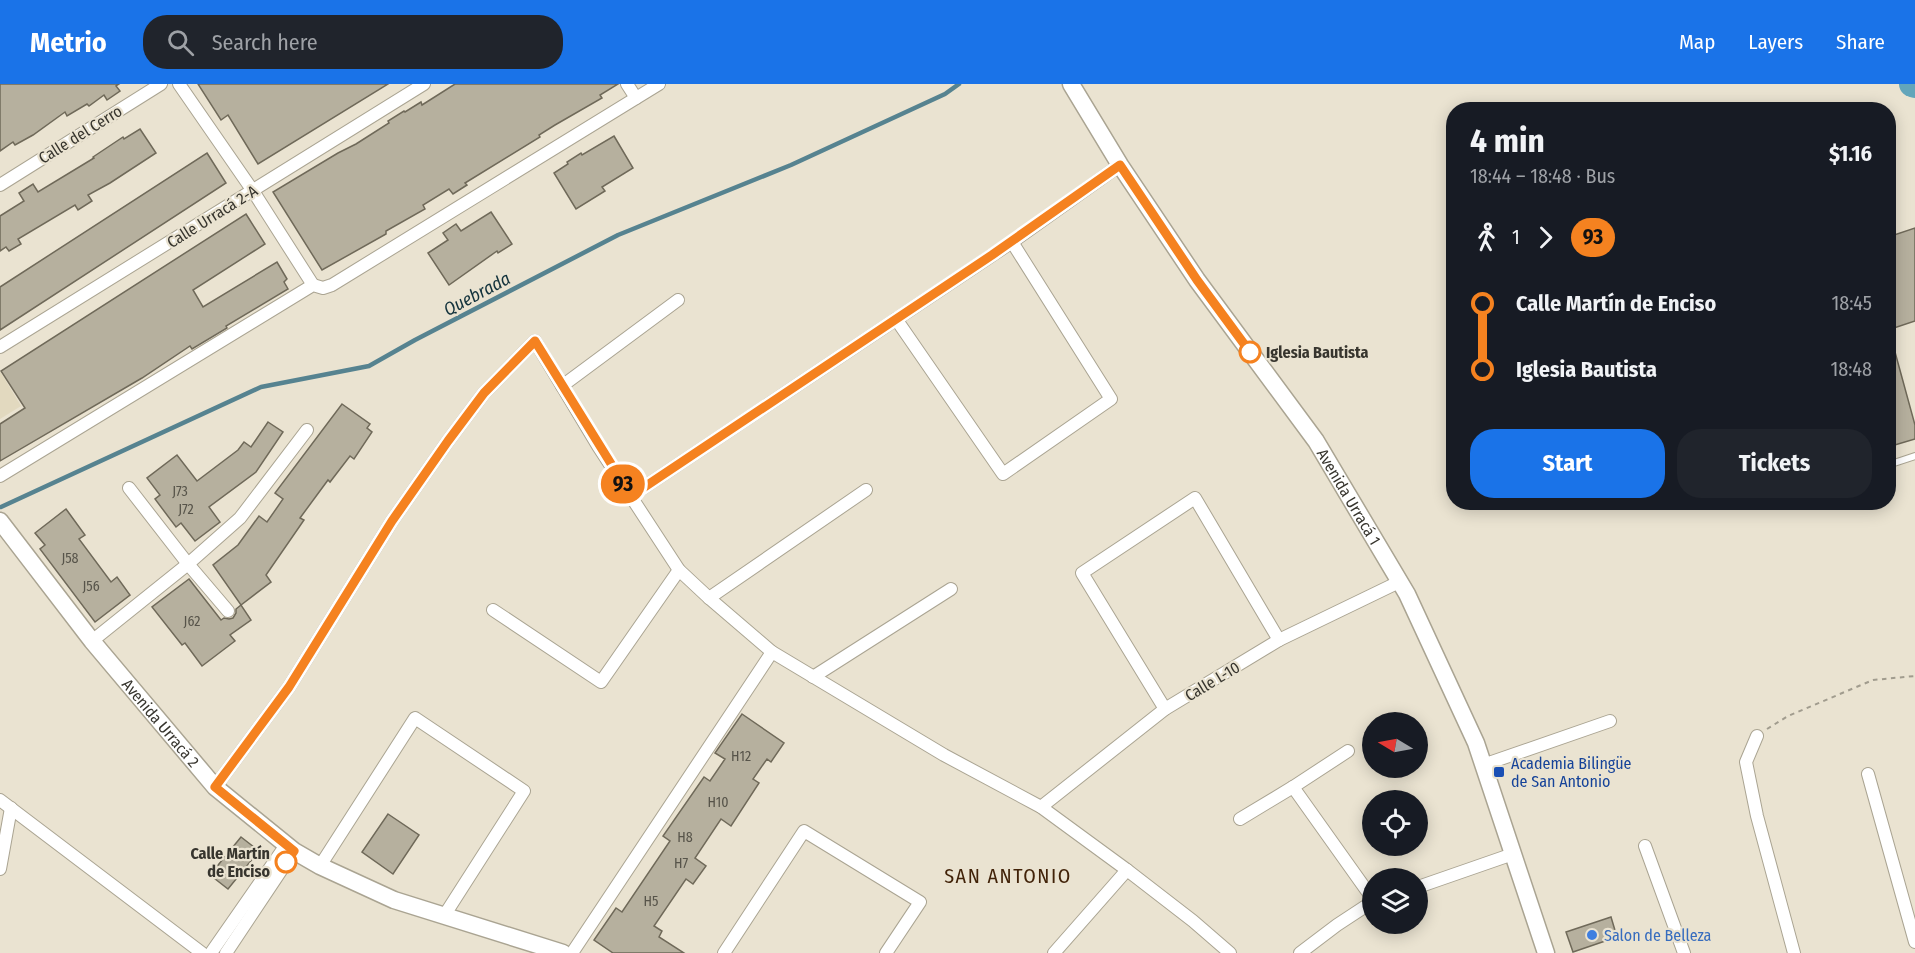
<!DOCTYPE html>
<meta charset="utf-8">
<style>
:root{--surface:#171b24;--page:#20242c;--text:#f1f3f6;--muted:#9ea1a6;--accent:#1a73e8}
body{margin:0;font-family:"Fira Sans Condensed",sans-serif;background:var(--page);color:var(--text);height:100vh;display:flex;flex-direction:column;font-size:22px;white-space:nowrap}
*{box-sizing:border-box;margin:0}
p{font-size:20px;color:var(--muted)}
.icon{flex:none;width:33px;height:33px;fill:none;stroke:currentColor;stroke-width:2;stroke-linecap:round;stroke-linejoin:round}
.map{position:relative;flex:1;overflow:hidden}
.panel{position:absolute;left:1446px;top:18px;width:450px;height:408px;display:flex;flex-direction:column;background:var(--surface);border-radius:24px;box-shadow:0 3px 15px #0003}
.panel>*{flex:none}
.badge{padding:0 12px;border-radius:20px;font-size:21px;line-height:39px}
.needle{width:39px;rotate:280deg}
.fabs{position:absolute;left:1362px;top:628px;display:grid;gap:12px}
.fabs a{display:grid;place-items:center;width:66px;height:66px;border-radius:50%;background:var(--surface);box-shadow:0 3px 15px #0003;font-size:30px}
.map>.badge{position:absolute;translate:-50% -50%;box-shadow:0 0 0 3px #fff}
.legs{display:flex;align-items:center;gap:9px;height:66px;padding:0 24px;font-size:20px}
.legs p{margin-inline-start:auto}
.head{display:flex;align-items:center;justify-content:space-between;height:102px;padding:0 24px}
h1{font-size:33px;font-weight:700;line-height:45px}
.cta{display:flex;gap:12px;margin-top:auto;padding:12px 24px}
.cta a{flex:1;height:69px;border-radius:24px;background:var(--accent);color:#fff;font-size:24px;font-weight:700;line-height:69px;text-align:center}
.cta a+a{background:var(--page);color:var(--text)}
ul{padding:0 24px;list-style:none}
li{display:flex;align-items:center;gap:21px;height:66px;font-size:22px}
li i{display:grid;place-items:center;width:9px;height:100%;margin:0 8px;background:currentColor}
li i::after{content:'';width:15px;height:15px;margin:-8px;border:4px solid;border-radius:50%;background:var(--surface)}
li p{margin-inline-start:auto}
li:first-child i{background:linear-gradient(#0000 50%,currentColor 0)}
li:last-child i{background:linear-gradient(currentColor 50%,#0000 0)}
header{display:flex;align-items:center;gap:36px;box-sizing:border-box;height:84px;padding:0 30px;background:var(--accent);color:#fff}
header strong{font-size:28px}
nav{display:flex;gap:33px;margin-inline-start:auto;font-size:21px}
.search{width:420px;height:54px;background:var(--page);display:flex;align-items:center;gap:15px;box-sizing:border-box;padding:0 21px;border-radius:24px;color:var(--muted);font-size:22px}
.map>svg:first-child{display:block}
.built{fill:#e2d9bf}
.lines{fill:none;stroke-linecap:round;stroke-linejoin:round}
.stream{stroke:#568390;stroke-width:4.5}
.river{stroke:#63a5ba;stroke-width:26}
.building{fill:#b6b09e;stroke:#6f6959;stroke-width:1.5}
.lane-casing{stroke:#aaa492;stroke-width:8}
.street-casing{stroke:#aaa492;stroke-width:14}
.secondary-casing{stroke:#aaa492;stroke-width:19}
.path{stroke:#a19c8e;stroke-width:2;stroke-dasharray:4.5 4.5;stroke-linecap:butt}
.lane{stroke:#fff;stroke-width:6}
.street{stroke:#fff;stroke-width:12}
.secondary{stroke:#fff;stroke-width:16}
.line-1-casing{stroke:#fff;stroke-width:14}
.line-1{stroke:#f58220;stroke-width:9}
.stop-1-dot{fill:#fff;stroke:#f58220;stroke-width:3}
.transit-dot{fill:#1a4fb4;stroke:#eae3d1;stroke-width:2}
.shop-dot{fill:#3f7fe0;stroke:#eae3d1;stroke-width:2}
.labels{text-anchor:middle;stroke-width:4.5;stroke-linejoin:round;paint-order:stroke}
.number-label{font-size:14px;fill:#57544a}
.street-label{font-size:16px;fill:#37352e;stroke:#eae3d1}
.stop-label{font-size:16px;font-weight:bold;fill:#37352e;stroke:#eae3d1;text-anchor:start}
.transit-label{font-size:16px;fill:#164399;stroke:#eae3d1;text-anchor:start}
.shop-label{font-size:16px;fill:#366cbe;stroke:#eae3d1;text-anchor:start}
.water-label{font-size:18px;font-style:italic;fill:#12323c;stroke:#eae3d1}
.quarter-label{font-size:20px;letter-spacing:1.5px;fill:#412208;stroke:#eae3d1}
</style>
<header>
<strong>Metrio</strong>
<div class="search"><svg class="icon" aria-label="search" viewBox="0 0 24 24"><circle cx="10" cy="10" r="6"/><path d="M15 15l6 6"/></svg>Search here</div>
<nav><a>Map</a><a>Layers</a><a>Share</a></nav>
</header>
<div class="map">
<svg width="1915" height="869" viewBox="0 0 1915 869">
<rect width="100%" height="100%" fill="#eae3d1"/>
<polygon class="built" points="0,287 21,322 0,335"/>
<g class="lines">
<polyline class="stream" points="1,423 261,303 369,282 415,256 618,151 791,81 945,10 959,0"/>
<polyline class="river" points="1912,0 1915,1"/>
</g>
<g class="building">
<polygon points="0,0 119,0 116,2 120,7 107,16 104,11 89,22 87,20 67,32 65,28 33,51 15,61 13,58 0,67"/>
<polygon points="198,0 388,0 258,80 228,31 221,36"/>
<polygon points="455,0 618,0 600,11 602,14 555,41 539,51 540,53 465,99 467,101 453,110 449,105 423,121 425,125 386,147 386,150 322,186 273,108 338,69 356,60 389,39 388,37 404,27 405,28 421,18 422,21"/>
<polygon points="140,45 156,69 110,99 88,111 92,117 78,126 75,121 18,155 21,160 9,167 6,163 0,167 0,132 24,117 19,109 33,100 38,108 94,74 93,73 123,53 124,55"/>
<polygon points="614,52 633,84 602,103 605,107 576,125 554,89 568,80 567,78 581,69 582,71"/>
<polygon points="207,69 226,99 0,246 0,203"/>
<polygon points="491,128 512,160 498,169 497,167 449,201 428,169 448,156 443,149 456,140 461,147"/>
<polygon points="246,130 265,160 193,206 203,223 277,178 287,195 284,198 288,205 226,242 227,244 192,265 190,262 142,294 0,377 0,340 25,324 1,287"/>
<polygon points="1915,144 1915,237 1888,246 1888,153"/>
<polygon points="1888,257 1892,257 1915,341 1915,355 1888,363"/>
<polygon points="342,320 370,340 367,344 372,348 354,375 350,372 330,398 328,396 300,434 304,436 266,491 271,498 241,521 213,481 238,461 259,432 267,438 283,415 275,409"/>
<polygon points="268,338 283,348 256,388 209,423 220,438 195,457 181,439 176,443 155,415 160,411 147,394 177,371 197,397 238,366 244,358 251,363"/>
<polygon points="66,425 85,451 79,455 111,498 117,493 130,511 95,538 40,465 45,461 35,449"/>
<polygon points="189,495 221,536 224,534 229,535 233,534 236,529 236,525 241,521 251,536 230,551 235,557 202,582 185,559 182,561 152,523"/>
<polygon points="742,630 784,659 771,678 767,675 753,695 759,699 731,742 721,735 695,774 706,782 693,800 686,795 654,842 662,847 659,853 684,869 613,869 594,856 616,824 622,828 670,757 663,752 704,693 710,697 725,675 715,669"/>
<polygon points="388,730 419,751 393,790 362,768"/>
<polygon points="241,753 259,767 228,805 210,791"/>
<polygon points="1611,833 1617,853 1573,868 1566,848"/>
</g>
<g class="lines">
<defs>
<polyline id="lane" points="1888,381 1915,372"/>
<g id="street">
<polyline points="179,0 253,107 313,201"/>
<polyline points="627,0 636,14"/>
<polyline points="0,101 161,0"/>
<polyline points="896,235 1003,390 1111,315 1012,158"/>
<polyline points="0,263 424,0"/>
<polyline points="562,302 678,216"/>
<polyline points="0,392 313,201 323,204 332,201 659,0"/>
<polyline points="129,404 188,480 228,527"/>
<polyline points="631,412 1012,158 1120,81"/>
<polyline points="709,514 866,406"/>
<polyline points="493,526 601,598 679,486"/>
<polyline points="92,557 188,480 240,434 307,346"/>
<polyline points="813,593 951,505"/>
<polyline points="1165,625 1082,489 1195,414 1279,556"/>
<polyline points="1757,652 1746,678 1757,732 1794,869"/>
<polyline points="1483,681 1610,637"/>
<polyline points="1868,690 1915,858"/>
<polyline points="215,703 289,603 392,437 448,357 484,309 535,257 598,362 679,486 709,514 772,568 944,671 1041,723 1127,786 1193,837 1230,869"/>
<polyline points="1293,703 1372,814"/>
<polyline points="0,716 202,869"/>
<polyline points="1041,723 1165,625 1279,556 1399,498"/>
<polyline points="1240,735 1293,703 1348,667"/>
<polyline points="1645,762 1684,869"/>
<polyline points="320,782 415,634 524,707 444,832"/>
<polyline points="0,785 11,724"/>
<polyline points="1418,803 1513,770"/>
<polyline points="211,869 286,761"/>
<polyline points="226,869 294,767"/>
<polyline points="572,869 772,568"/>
<polyline points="724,869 804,747 920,818 886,869"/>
<polyline points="1054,869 1127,786"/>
<polyline points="1300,869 1337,841 1372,818"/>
</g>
<g id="secondary">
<path id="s1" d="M 1071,0 L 1120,81 L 1197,196 L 1316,357 L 1407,510 L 1476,659 L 1546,869"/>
<path id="s2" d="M 0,437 L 92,557 L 215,703 L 294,767 L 320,782 L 394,816 L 563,869"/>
</g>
</defs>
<use href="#lane" class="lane-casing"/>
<use href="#street" class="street-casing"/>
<use href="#secondary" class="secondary-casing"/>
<polyline class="path" points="1767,645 1788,632 1873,596 1915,592"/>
<use href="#lane" class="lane"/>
<use href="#street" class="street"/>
<use href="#secondary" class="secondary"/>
</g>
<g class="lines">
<defs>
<polyline id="line-1" points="286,778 294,767 215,703 289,603 392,437 448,357 484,309 535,257 631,412 992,171 1120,81 1197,196 1250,268"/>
</defs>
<use href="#line-1" class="line-1-casing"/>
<use href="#line-1" class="line-1"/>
</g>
<g class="stop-1-dot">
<circle cx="1250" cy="268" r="10"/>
<circle cx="286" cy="778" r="10"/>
</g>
<rect class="transit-dot" x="1493" y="682" width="12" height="12" rx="3"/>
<circle class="shop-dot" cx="1592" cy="851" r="6"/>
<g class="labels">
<g class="number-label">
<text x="180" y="412">J73</text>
<text x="186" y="430">J72</text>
<text x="70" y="479">J58</text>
<text x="91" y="507">J56</text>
<text x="192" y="542">J62</text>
<text x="741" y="677">H12</text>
<text x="718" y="723">H10</text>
<text x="685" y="758">H8</text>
<text x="681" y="784">H7</text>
<text x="651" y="822">H5</text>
</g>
<g class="street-label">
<text transform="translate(80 50) rotate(-32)" y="6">Calle del Cerro</text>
<text transform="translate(212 132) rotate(-32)" y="6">Calle Urracá 2-A</text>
<text dy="6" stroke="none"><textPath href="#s1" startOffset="498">Avenida Urracá 1</textPath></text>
<text transform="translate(1212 597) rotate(-31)" y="6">Calle L-10</text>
<text dy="6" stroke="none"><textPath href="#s2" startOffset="258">Avenida Urracá 2</textPath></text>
</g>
<g class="stop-label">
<text x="1266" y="274">Iglesia Bautista</text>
<text x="270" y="775" text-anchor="end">Calle Martín<tspan x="270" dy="18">de Enciso</tspan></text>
</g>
<g class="transit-label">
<text x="1511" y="685">Academia Bilingüe<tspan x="1511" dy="18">de San Antonio</tspan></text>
</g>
<g class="shop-label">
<text x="1604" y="857">Salon de Belleza</text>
</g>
<g class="water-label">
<text transform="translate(477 210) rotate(-28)" y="6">Quebrada</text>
</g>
<g class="quarter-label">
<text x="1008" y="799">SAN ANTONIO</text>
</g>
</g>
</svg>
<div class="fabs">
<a><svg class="needle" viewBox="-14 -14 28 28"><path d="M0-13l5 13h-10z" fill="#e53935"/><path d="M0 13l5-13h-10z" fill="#9ea1a6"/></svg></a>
<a><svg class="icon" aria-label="locate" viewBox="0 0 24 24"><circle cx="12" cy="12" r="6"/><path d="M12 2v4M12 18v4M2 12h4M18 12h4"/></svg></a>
<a><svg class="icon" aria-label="layers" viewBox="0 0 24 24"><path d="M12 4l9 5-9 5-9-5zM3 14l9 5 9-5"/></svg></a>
</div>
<b class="badge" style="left:623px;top:400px;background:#f58220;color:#111">93</b>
<section class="panel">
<div class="head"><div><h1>4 min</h1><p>18:44 – 18:48 · Bus</p></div><b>$1.16</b></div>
<div class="legs"><svg class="icon" aria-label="walk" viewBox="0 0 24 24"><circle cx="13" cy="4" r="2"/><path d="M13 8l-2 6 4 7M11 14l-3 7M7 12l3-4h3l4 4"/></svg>1<svg class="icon" aria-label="forward" viewBox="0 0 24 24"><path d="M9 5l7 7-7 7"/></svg><b class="badge" style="background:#f58220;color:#111">93</b></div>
<ul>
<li><i style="color:#f58220"></i><b>Calle Martín de Enciso</b><p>18:45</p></li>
<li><i style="color:#f58220"></i><b>Iglesia Bautista</b><p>18:48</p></li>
</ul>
<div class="cta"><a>Start</a><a>Tickets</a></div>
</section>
</div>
